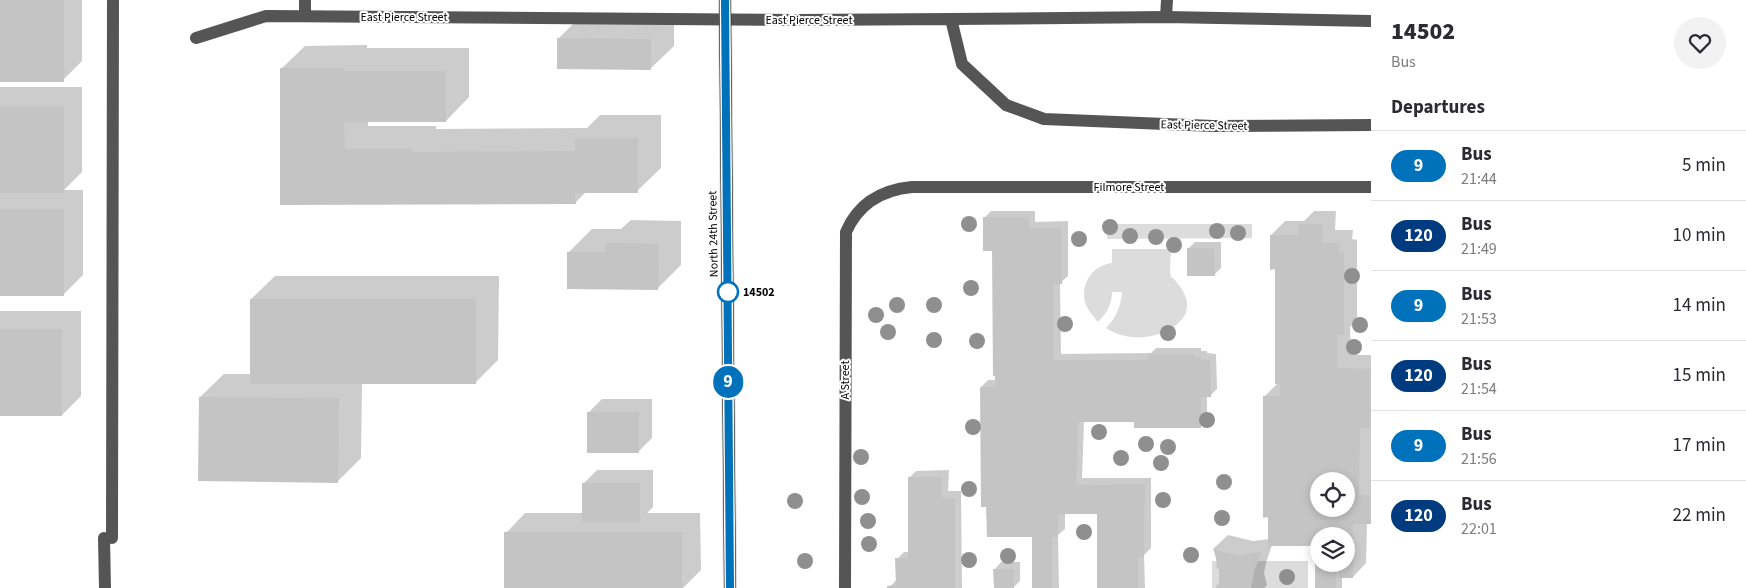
<!DOCTYPE html>
<style>
:root{--surface:#fff;--page:#f2f2f3;--text:#2b2b33;--muted:#7c7c81;--line:#e1e1e2}
body{margin:0;font-family:"Source Sans 3",sans-serif;background:var(--page);color:var(--text);height:100vh;display:flex;flex-direction:column;font-size:19px;white-space:nowrap}
*{box-sizing:border-box;margin:0}
p{font-size:16px;color:var(--muted)}
.icon{flex:none;width:28px;height:28px;fill:none;stroke:currentColor;stroke-width:2;stroke-linecap:round;stroke-linejoin:round}
.map{position:relative;flex:1;overflow:hidden}
.side{display:flex;flex-direction:column;background:var(--surface);width:375px}
.side>*{flex:none}
.badge{padding:0 10px;border-radius:16px;font-size:18px;line-height:32px}
.controls{position:absolute;left:1310px;top:472px;display:grid;gap:10px}
.controls a{display:grid;place-items:center;width:45px;height:45px;border-radius:50%;background:var(--surface);box-shadow:0 2px 8px #0003;font-size:25px}
.map>.badge{position:absolute;translate:-50% -50%;box-shadow:0 0 0 2px #fff}
h2{padding:0 20px;font-size:19px;line-height:45px}
.round{display:grid;place-items:center;flex:none;width:52px;height:52px;border-radius:26px;background:var(--page)}
.headline{display:flex;align-items:center;justify-content:space-between;height:85px;padding:0 20px}
h1{font-size:24px;font-weight:800;line-height:38px}
ul{padding:0;list-style:none}
li{display:flex;align-items:center;gap:15px;height:70px;padding:0 20px;border-top:1px solid var(--line)}
li div{flex:1}
li b{display:block;font-size:19px}
li em{font-style:normal}
li .badge{min-width:55px;font-weight:700;text-align:center}
main{display:flex;flex:1;min-height:0}
.map>svg:first-child{display:block}
.green{fill:#dcdcdc}
.shadow{fill:#0003;fill-rule:evenodd}
.building{fill:#c4c4c4;fill-rule:evenodd}
.lines{fill:none;stroke-linecap:round;stroke-linejoin:round}
.major-casing{stroke:#dbdbdb;stroke-width:14}
.minor{stroke:#555;stroke-width:12}
.major{stroke:#000;stroke-width:12}
.tree{fill:#8f8f8f}
.line-casing{stroke:#fff;stroke-width:11}
.line{stroke:#0072bc;stroke-width:8}
.stop-dot{fill:#fff;stroke:#0072bc;stroke-width:2.5}
.labels{text-anchor:middle;stroke-width:4;stroke-linejoin:round;paint-order:stroke}
.street-label{font-size:12px;fill:#000;stroke:#fff}
.stop-label{font-size:12px;font-weight:bold;fill:#000;stroke:#fff;text-anchor:start}
</style>
<main>
<div class="map">
<svg width="1371" height="588" viewBox="0 0 1371 588">
<rect width="100%" height="100%" fill="#fff"/>
<g class="green">
<polygon points="1107,224 1252,224 1252,238 1107,239"/>
<path d="M 1112,249 L 1171,249 C 1171,255 1169,272 1171,277 C 1172,278 1173,278 1174,279 C 1181,287 1188,297 1187,307 C 1187,316 1179,323 1172,328 C 1151,340 1126,341 1106,328 C 1116,318 1121,306 1122,292 L 1112,292 C 1112,304 1107,313 1098,322 C 1094,317 1089,312 1086,305 C 1079,286 1092,265 1112,263 Z"/>
<rect x="1212" y="561" width="96" height="27"/>
</g>
<g class="shadow">
<polygon points="0,0 82,0 82,61 63,80 0,80"/>
<polygon points="582,15 674,16 674,46 650,69 558,39"/>
<polygon points="367,45 367,48 469,48 469,97 446,121 368,121 368,126 436,126 436,129 587,128 600,115 661,115 661,168 637,191 586,192 575,203 282,204 281,69 305,46"/>
<polygon points="0,87 82,87 82,172 64,190 83,190 83,275 64,294 0,294"/>
<polygon points="991,211 1035,211 1035,222 1068,221 1068,276 1060,283 1061,354 1151,353 1156,348 1201,348 1201,351 1207,351 1207,353 1216,354 1217,389 1210,396 1207,396 1207,419 1200,426 1136,421 1084,421 1082,478 1151,478 1151,548 1144,555 1145,588 1098,588 1098,513 1065,513 1065,529 1058,535 1059,588 1033,588 1034,536 981,387 988,380 997,380 994,250 984,218"/>
<path d="M 1314,211 L 1336,211 L 1335,230 L 1353,230 L 1352,239 L 1357,240 L 1357,320 L 1350,327 L 1351,355 L 1371,355 L 1371,523 L 1367,523 L 1366,563 L 1353,577 L 1342,577 L 1342,588 L 1316,588 L 1317,545 L 1272,545 L 1266,563 L 1264,573 L 1267,585 L 1264,588 L 1217,588 L 1221,583 L 1221,567 L 1214,548 L 1228,535 L 1253,541 L 1270,539 L 1264,397 L 1278,383 L 1277,268 L 1271,235 L 1285,221 L 1304,221 ZM 1319,481 L 1346,481 L 1346,509 L 1319,509 ZM 1319,536 L 1346,536 L 1346,564 L 1319,564 Z"/>
<polygon points="631,220 681,221 681,265 658,288 569,252 592,229 621,229"/>
<polygon points="1195,242 1221,242 1221,268 1214,275 1188,249"/>
<polygon points="275,276 499,276 498,360 475,383 362,383 361,458 337,482 200,397 224,374 251,374 251,299"/>
<polygon points="0,311 81,311 81,396 62,415 0,415"/>
<polygon points="602,399 652,399 652,438 639,451 589,412"/>
<polygon points="597,470 653,470 653,507 647,513 700,513 701,570 683,588 506,588 506,533 525,513 583,513 583,484"/>
<polygon points="949,470 948,491 961,491 962,588 889,588 897,579 897,559 904,552 909,552 909,478 916,471"/>
<polygon points="1001,562 1020,562 1020,581 1013,588 995,588 995,569"/>
</g>
<g class="building">
<rect x="0" y="0" width="64" height="82"/>
<polygon points="557,38 651,39 651,70 557,69"/>
<polygon points="280,68 344,68 344,71 446,71 446,122 344,122 345,149 413,149 413,152 575,151 575,138 638,138 638,193 575,193 576,204 280,205"/>
<rect x="0" y="106" width="64" height="87"/>
<rect x="0" y="209" width="64" height="87"/>
<polygon points="983,217 1029,217 1029,228 1061,228 1062,284 1054,284 1054,360 1148,360 1148,354 1194,354 1194,357 1200,357 1201,360 1210,360 1211,397 1201,397 1201,428 1134,428 1134,422 1078,422 1076,485 1145,484 1144,557 1138,557 1138,588 1097,588 1097,514 1058,514 1058,537 1052,537 1052,588 1032,588 1032,537 987,537 986,507 981,507 980,387 995,387 995,376 993,376 992,251 983,251"/>
<path d="M 1299,224 L 1323,224 L 1322,243 L 1340,243 L 1339,253 L 1344,253 L 1344,335 L 1337,335 L 1338,368 L 1371,369 L 1371,428 L 1360,428 L 1359,495 L 1371,495 L 1371,524 L 1353,524 L 1353,578 L 1339,578 L 1339,564 L 1346,564 L 1346,536 L 1319,536 L 1319,564 L 1336,564 L 1336,588 L 1315,588 L 1315,546 L 1268,546 L 1268,517 L 1263,518 L 1263,396 L 1280,396 L 1280,384 L 1275,384 L 1275,269 L 1270,270 L 1270,235 L 1298,235 ZM 1319,481 L 1346,481 L 1346,509 L 1319,509 Z"/>
<polygon points="606,243 659,244 658,290 567,289 567,252 606,252"/>
<polygon points="1187,248 1214,248 1215,276 1187,276"/>
<rect x="250" y="299" width="226" height="85"/>
<rect x="0" y="329" width="62" height="87"/>
<polygon points="199,397 339,398 338,483 198,481"/>
<rect x="587" y="412" width="52" height="41"/>
<polygon points="908,477 942,477 942,498 955,498 955,588 887,588 887,586 896,585 895,558 908,558"/>
<rect x="582" y="483" width="58" height="39"/>
<rect x="504" y="532" width="178" height="56"/>
<polygon points="1213,548 1219,551 1239,555 1262,552 1255,568 1251,588 1216,588 1217,584 1219,585 1219,568 1217,569 1216,558"/>
<polygon points="993,569 1014,569 1014,588 994,588"/>
</g>
<g class="lines">
<defs>
<polyline id="major" points="725,0 730,588"/>
</defs>
<use href="#major" class="major-casing"/>
<g class="minor">
<polyline points="305,16 305,0"/>
<polyline points="1166,17 1167,0"/>
<polyline points="951,19 1166,17 1371,21"/>
<polyline points="196,38 266,16 798,20 951,19 962,64 1006,105 1044,119 1213,126 1371,125"/>
<polyline points="104,538 105,588"/>
<polyline points="112,538 113,0"/>
<path d="M 845,588 L 846,232 C 858,204 881,190 912,187 L 1371,187"/>
</g>
<use href="#major" class="major"/>
</g>
<g class="tree">
<circle cx="969" cy="224" r="8"/>
<circle cx="1110" cy="227" r="8"/>
<circle cx="1217" cy="231" r="8"/>
<circle cx="1238" cy="233" r="8"/>
<circle cx="1130" cy="236" r="8"/>
<circle cx="1156" cy="237" r="8"/>
<circle cx="1079" cy="239" r="8"/>
<circle cx="1174" cy="245" r="8"/>
<circle cx="1352" cy="276" r="8"/>
<circle cx="971" cy="288" r="8"/>
<circle cx="897" cy="305" r="8"/>
<circle cx="934" cy="305" r="8"/>
<circle cx="876" cy="315" r="8"/>
<circle cx="1065" cy="324" r="8"/>
<circle cx="1360" cy="325" r="8"/>
<circle cx="888" cy="332" r="8"/>
<circle cx="1168" cy="333" r="8"/>
<circle cx="934" cy="340" r="8"/>
<circle cx="977" cy="341" r="8"/>
<circle cx="1354" cy="347" r="8"/>
<circle cx="1207" cy="420" r="8"/>
<circle cx="973" cy="427" r="8"/>
<circle cx="1099" cy="432" r="8"/>
<circle cx="1146" cy="444" r="8"/>
<circle cx="1168" cy="447" r="8"/>
<circle cx="861" cy="457" r="8"/>
<circle cx="1121" cy="458" r="8"/>
<circle cx="1161" cy="463" r="8"/>
<circle cx="1224" cy="482" r="8"/>
<circle cx="969" cy="489" r="8"/>
<circle cx="862" cy="497" r="8"/>
<circle cx="1163" cy="500" r="8"/>
<circle cx="795" cy="501" r="8"/>
<circle cx="1222" cy="518" r="8"/>
<circle cx="868" cy="521" r="8"/>
<circle cx="1084" cy="532" r="8"/>
<circle cx="869" cy="544" r="8"/>
<circle cx="1191" cy="555" r="8"/>
<circle cx="1008" cy="556" r="8"/>
<circle cx="969" cy="560" r="8"/>
<circle cx="805" cy="561" r="8"/>
<circle cx="1287" cy="577" r="8"/>
</g>
<g class="lines">
<defs>
<polyline id="line" points="725,0 730,588"/>
</defs>
<use href="#line" class="line-casing"/>
<use href="#line" class="line"/>
</g>
<circle class="stop-dot" cx="728" cy="292" r="10"/>
<g class="labels">
<g class="street-label">
<text x="404" y="21">East Pierce Street</text>
<text x="809" y="24">East Pierce Street</text>
<text transform="translate(1204 125) rotate(1)" y="4">East Pierce Street</text>
<text x="1129" y="191">Filmore Street</text>
<text transform="translate(713 234) rotate(-91)" y="4">North 24th Street</text>
<text transform="translate(845 380) rotate(-90)" y="4">A Street</text>
</g>
<g class="stop-label">
<text x="743" y="296">14502</text>
</g>
</g>
</svg>
<div class="controls">
<a><svg class="icon" aria-label="locate" viewBox="0 0 24 24"><circle cx="12" cy="12" r="6"/><path d="M12 2v4M12 18v4M2 12h4M18 12h4"/></svg></a>
<a><svg class="icon" aria-label="layers" viewBox="0 0 24 24"><path d="M12 4l9 5-9 5-9-5zM3 14l9 5 9-5"/></svg></a>
</div>
<b class="badge" style="left:728px;top:382px;background:#0072bc;color:#fff">9</b>
</div>
<section class="side">
<div class="headline"><div><h1>14502</h1><p>Bus</p></div><a class="round"><svg class="icon" aria-label="heart" viewBox="0 0 24 24"><path d="M12 20l-8-8c-3-5 5-10 8-4 3-6 11-1 8 4z"/></svg></a></div>
<h2>Departures</h2>
<ul>
<li><span class="badge" style="background:#0072bc;color:#fff">9</span><div><b>Bus</b><p>21:44</p></div><em>5 min</em></li>
<li><span class="badge" style="background:#003b80;color:#fff">120</span><div><b>Bus</b><p>21:49</p></div><em>10 min</em></li>
<li><span class="badge" style="background:#0072bc;color:#fff">9</span><div><b>Bus</b><p>21:53</p></div><em>14 min</em></li>
<li><span class="badge" style="background:#003b80;color:#fff">120</span><div><b>Bus</b><p>21:54</p></div><em>15 min</em></li>
<li><span class="badge" style="background:#0072bc;color:#fff">9</span><div><b>Bus</b><p>21:56</p></div><em>17 min</em></li>
<li><span class="badge" style="background:#003b80;color:#fff">120</span><div><b>Bus</b><p>22:01</p></div><em>22 min</em></li>
</ul>
</section>
</main>
